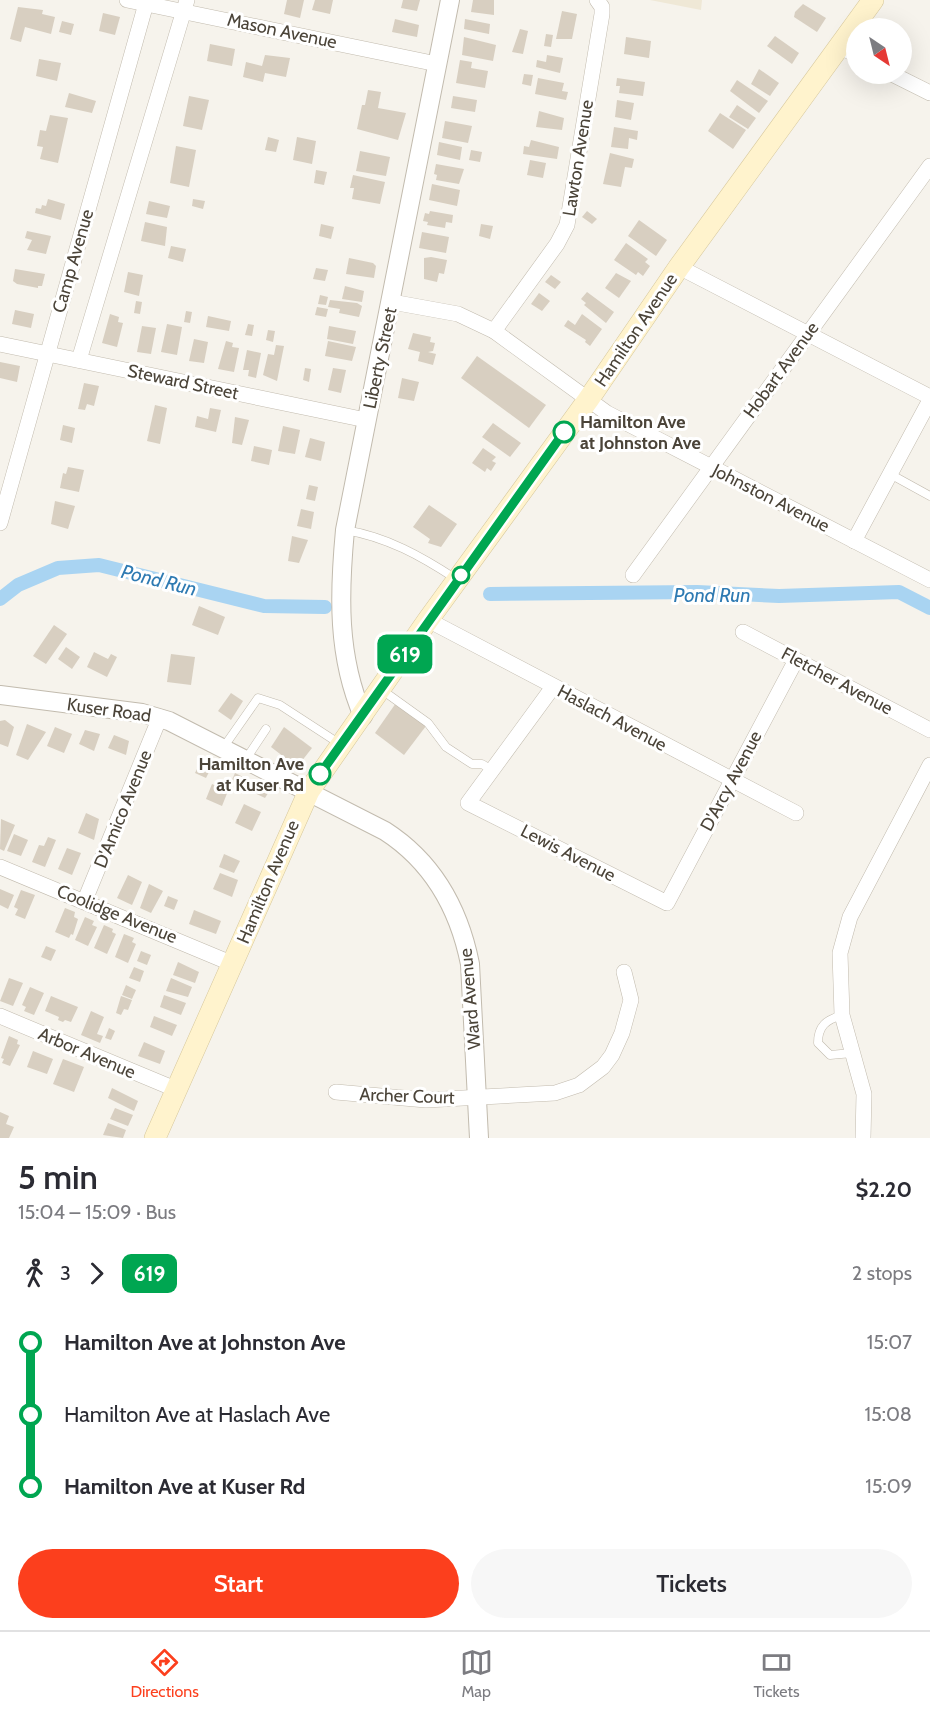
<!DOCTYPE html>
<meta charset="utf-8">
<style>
:root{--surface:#fff;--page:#f7f7f7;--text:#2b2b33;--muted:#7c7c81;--line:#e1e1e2;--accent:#fc3f1d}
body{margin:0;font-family:Cabin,sans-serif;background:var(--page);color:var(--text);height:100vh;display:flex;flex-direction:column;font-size:22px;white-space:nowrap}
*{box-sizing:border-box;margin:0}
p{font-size:20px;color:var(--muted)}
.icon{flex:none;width:33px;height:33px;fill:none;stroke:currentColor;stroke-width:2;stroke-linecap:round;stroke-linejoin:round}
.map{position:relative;height:1138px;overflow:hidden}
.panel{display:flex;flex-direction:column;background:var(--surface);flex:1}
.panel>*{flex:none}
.badge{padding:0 12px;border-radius:9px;font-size:21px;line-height:39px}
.needle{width:39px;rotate:145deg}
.controls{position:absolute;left:846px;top:18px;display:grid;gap:12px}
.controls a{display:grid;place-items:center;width:66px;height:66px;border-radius:50%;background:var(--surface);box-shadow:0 6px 24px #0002;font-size:30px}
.map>.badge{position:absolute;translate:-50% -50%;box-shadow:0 0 0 3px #fff}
.legs{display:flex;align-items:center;gap:9px;height:66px;padding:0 18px;font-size:20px}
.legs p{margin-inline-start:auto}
.overview{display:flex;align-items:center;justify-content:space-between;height:102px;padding:0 18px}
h1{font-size:33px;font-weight:600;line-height:45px}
.cta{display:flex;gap:12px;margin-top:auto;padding:12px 18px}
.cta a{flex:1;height:69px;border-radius:36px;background:var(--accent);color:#fff;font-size:24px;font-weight:600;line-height:69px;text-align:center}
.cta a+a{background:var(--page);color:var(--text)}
ul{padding:0 18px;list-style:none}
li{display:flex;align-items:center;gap:21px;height:72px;font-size:22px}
li i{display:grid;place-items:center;width:9px;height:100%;margin:0 8px;background:currentColor}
li i::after{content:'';width:15px;height:15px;margin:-8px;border:4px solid;border-radius:50%;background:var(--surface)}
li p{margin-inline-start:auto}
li:first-child i{background:linear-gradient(#0000 50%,currentColor 0)}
li:last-child i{background:linear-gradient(currentColor 50%,#0000 0)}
.menu{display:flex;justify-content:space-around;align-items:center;height:84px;border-top:2px solid var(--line);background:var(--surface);font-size:16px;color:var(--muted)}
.menu a{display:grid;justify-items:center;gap:3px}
.menu .on{color:var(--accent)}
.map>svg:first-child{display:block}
.education{fill:#efe8d6}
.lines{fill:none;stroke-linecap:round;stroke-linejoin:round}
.canal{stroke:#a9d4f2;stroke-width:14}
.building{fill:#d8cfc1}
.service-casing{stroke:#c2bbae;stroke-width:9}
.minor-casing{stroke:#c2bbae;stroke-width:16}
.tertiary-casing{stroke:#c2bbae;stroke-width:20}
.secondary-casing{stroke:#d6c79b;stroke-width:22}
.service{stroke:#fff;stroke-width:8}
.minor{stroke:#fff;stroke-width:15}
.tertiary{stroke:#fff;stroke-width:18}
.secondary{stroke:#fff3cd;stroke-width:21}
.line-1-casing{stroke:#fff;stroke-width:14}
.line-1{stroke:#00a651;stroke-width:9}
.stop-1-dot{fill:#fff;stroke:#00a651;stroke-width:3}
.labels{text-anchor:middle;stroke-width:6;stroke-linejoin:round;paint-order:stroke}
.street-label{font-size:18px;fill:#4b4439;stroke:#fff}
.stop-label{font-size:18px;font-weight:bold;fill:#4b4439;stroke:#fff;text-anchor:start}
.water-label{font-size:20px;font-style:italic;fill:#2e7ab2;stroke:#fff}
</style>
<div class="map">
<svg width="930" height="1138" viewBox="0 0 930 1138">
<rect width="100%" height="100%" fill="#f6f3ec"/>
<polygon class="education" points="650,0 702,0 701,10"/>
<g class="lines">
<g class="canal">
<polyline points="490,594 697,592 779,596 899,592 930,608"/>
<polyline points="0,599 18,585 58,568 99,565 264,606 325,607"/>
</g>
</g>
<g class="building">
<polygon points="287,0 304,0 300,18 284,14"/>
<polygon points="315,0 333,0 330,14 312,10"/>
<polygon points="403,0 420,0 417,11 401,8"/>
<polygon points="473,0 494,0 494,15 471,12"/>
<polygon points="803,4 826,18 817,32 794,17 795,12"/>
<polygon points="18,7 43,10 42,14 55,17 51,34 25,27 21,42 10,39"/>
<polygon points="562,11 577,14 572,39 556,39"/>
<polygon points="103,13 120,17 115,35 99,31"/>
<polygon points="395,19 419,25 417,37 392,32"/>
<polygon points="465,19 490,24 489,34 464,29"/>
<polygon points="62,21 74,24 71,35 59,32"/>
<polygon points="520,29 528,31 523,54 512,52"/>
<polygon points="546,34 553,35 551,47 544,46"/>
<polygon points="775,36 799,53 792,64 767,46"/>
<polygon points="464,37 496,45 493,61 462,55"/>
<polygon points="626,37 651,41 649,58 624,54"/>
<polygon points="210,44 235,49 232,66 207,61"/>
<polygon points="265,55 290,58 286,77 265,73 263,82 243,77 246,62 262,66"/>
<polygon points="547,55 563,58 560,73 536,67 537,60 546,62"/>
<polygon points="39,59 61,63 57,81 36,76"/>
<polygon points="460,60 472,62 471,68 488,71 485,88 456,83"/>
<polygon points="759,69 779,83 770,96 751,84"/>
<polygon points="524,74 533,75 531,86 522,84"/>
<polygon points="538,78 564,83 562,91 568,92 566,100 535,94"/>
<polygon points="617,78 645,82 643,96 619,93 620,86 616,86"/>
<polygon points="737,80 768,101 759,113 730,91"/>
<polygon points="368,90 381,92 378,108 406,113 398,140 357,129 362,105 365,105"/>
<polygon points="69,93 96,101 92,113 65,107"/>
<polygon points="189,96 209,100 202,130 183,126"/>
<polygon points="453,96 477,100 475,112 451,108"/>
<polygon points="617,100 634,103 631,120 615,117"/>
<polygon points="737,105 756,118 748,129 729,117"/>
<polygon points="539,111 564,118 562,130 536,127"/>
<polygon points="720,113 746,130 733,149 708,131"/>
<polygon points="50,115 68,118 58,163 40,159 43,147 37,146 40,130 46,131"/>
<polygon points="445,121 472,126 468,143 442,138"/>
<polygon points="614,127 638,131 637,140 629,138 628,149 611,147"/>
<polygon points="268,137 279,140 276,152 265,150"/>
<polygon points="297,137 316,141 312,164 293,160"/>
<polygon points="531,140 559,147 557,159 523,154 524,146 529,147"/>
<polygon points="439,142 462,147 460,160 437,155"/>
<polygon points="176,146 196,150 189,187 170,183"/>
<polygon points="471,150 482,152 480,162 469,160"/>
<polygon points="360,151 390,157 386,176 356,171"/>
<polygon points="610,153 634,159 632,168 625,167 621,187 603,184"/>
<polygon points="530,160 546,163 543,178 527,175"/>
<polygon points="436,164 464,169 459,184 436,180 437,175 434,174"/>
<polygon points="316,170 327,172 324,185 314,183"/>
<polygon points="353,175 385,182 380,204 352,199 354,188 350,188"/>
<polygon points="432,184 460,190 457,206 429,200"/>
<polygon points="48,199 65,204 61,220 35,213 36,208 41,209 42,205 46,206"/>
<polygon points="193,199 205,201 203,209 192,206"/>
<polygon points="149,201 170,206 167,218 146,214"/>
<polygon points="430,211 453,215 452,223 446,222 445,228 427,225 428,222 423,221 425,213 429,214"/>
<polygon points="587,211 597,219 592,224 582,217"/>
<polygon points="639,220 667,240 656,256 628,236"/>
<polygon points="145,222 167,227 165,246 141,241"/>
<polygon points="321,224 334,227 331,239 319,236"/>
<polygon points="481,224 493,226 490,239 479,236"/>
<polygon points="27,231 51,236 46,254 27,250 32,240 25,238"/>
<polygon points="422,232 449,237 446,253 419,248"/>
<polygon points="626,243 648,259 645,262 650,266 643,276 638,272 636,275 614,260"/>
<polygon points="171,246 186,249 183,262 168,258"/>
<polygon points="431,257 447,260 444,274 439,273 437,282 424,279 424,258"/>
<polygon points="349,258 373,263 376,266 374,278 346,274"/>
<polygon points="316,268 328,270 325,281 313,279"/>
<polygon points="15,269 45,274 42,286 38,286 38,288 17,284 13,281"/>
<polygon points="128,272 143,275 139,296 124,292"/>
<polygon points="616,273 631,281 619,298 605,288"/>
<polygon points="551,275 561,282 555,289 545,282"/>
<polygon points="345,286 364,291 362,302 342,299"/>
<polygon points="587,292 614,312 606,323 584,305 586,303 581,299"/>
<polygon points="539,293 550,301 542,311 531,304"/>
<polygon points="320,295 328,297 326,305 318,304"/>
<polygon points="330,300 357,303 362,306 359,317 339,313 340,309 328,307"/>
<polygon points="136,301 142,302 140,314 134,313"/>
<polygon points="317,307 328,309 326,317 315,315"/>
<polygon points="15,310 34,314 31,328 12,324"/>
<polygon points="186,311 192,312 190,323 184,322"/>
<polygon points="110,314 119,317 118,322 123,323 117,347 102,343"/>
<polygon points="582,314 602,329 590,346 585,342 586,340 564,326 568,320 575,325"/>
<polygon points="208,316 231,321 229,331 206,327"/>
<polygon points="167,324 182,327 177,355 161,352"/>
<polygon points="248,324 254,325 252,336 245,335"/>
<polygon points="142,326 156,328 151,354 137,352"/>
<polygon points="329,326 356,331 353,344 327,339"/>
<polygon points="268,330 275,331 273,342 266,340"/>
<polygon points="413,333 431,337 430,342 435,343 433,351 428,352 436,354 433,365 418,361 420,352 408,349"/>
<polygon points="194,339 208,342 204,363 189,361"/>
<polygon points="226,341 233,343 232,347 239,348 234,372 218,369"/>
<polygon points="328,341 356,347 352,361 325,356"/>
<polygon points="276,345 284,346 277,381 263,375 268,354 274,355"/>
<polygon points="247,350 261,353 256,378 248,376 249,370 243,370"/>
<polygon points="477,356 546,405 529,428 461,378"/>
<polygon points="0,362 20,366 17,382 0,378"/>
<polygon points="305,368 311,369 309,382 303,380"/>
<polygon points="333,368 346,370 341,393 328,390"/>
<polygon points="402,378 419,382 414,401 398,398"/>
<polygon points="84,383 99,386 94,406 87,404 85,410 78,409"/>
<polygon points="155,405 167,408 160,444 147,441"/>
<polygon points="210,408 221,410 216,432 195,427 197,416 208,419"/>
<polygon points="235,417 249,420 242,445 232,443"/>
<polygon points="493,423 521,443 510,457 482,437"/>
<polygon points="63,425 75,428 72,443 60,440"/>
<polygon points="283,426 300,430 295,454 278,451"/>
<polygon points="310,438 325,442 321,461 305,457"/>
<polygon points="254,446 272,450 269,465 251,461"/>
<polygon points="483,448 496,457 492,461 496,463 491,471 487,468 485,472 472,463"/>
<polygon points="68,467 84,470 79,492 60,488 63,473 66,474"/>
<polygon points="309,485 318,487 315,501 306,499"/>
<polygon points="55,501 75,506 68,529 51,524"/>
<polygon points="429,505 457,524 441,547 428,543 430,539 413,527"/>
<polygon points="301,509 314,512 311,529 297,526"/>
<polygon points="292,536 308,540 299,563 288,561"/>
<polygon points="199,606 225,617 218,635 192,625"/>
<polygon points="54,625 67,634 46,664 33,656"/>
<polygon points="66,647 80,657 72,669 58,659"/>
<polygon points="94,652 108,659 111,654 117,657 107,677 87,667"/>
<polygon points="171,654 195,657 191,685 167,682"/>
<polygon points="231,693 243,701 231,720 218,711"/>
<polygon points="396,703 426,726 404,755 375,733"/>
<polygon points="5,720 14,727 8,747 0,744 0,721"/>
<polygon points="27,724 46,732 28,760 16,755"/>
<polygon points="55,727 72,734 64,753 47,746"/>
<polygon points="284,727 312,748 297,767 271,747"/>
<polygon points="85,730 100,734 94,751 79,744"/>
<polygon points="114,735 129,741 126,755 108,748"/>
<polygon points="201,761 212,766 206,778 195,773"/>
<polygon points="235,773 270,790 265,798 231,782"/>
<polygon points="212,784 228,791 222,806 206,799"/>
<polygon points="244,804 261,812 252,831 235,823"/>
<polygon points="86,813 99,819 94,840 78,833"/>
<polygon points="1,819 15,825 4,851 0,849"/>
<polygon points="14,834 28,840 21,856 7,851"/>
<polygon points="48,837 56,840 45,867 32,862 39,845 44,846"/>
<polygon points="67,848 81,853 72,875 58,869"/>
<polygon points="224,854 240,861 234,873 219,867"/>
<polygon points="220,873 238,880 232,897 213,889"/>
<polygon points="128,875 142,882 132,905 117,898"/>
<polygon points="149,884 163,891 151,913 140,908"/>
<polygon points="0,889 14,895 8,909 0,905"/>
<polygon points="21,890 35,895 25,919 15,915 18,909 14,907"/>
<polygon points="168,896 178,900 174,910 164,906"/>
<polygon points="65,908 75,912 74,917 78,919 73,935 71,934 69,938 55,932"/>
<polygon points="194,910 221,921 216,934 189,924"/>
<polygon points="85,917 94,921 92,925 97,927 88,946 75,940"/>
<polygon points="104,925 113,929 112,932 116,934 107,954 94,948"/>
<polygon points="124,934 134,938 132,942 136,944 128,963 115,957"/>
<polygon points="46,946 56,950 51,961 41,957"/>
<polygon points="141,951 151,955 147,965 137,961"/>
<polygon points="178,962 199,972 195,983 173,975"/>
<polygon points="134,967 144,971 140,982 129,978"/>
<polygon points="9,978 23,983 13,1006 0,1001"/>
<polygon points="171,978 192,987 188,997 166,991"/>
<polygon points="126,985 136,990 132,999 122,995"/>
<polygon points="30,987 44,993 34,1015 24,1011 26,1007 22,1005"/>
<polygon points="164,995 186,1003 181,1015 160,1007"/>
<polygon points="51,996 78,1007 71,1022 65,1020 63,1022 58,1020 59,1017 45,1011"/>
<polygon points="121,996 132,1000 128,1010 124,1009 121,1015 116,1013"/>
<polygon points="91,1011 104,1017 97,1034 103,1036 100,1043 81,1035"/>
<polygon points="154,1016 177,1025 172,1036 150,1027"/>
<polygon points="109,1028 115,1031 111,1040 105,1038"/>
<polygon points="9,1036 18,1040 17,1044 20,1045 10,1066 2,1063 4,1059 1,1058"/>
<polygon points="144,1042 165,1051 160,1064 138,1056"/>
<polygon points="33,1051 53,1059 47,1074 27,1067"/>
<polygon points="63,1059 84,1067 74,1092 53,1084"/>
<polygon points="112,1088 138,1101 134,1111 108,1098"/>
<polygon points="115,1108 133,1115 128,1126 110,1119"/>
<polygon points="0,1112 9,1116 6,1124 14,1127 9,1138 0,1138"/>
<polygon points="108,1123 126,1130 123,1138 103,1135"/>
</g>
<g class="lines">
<defs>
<g id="service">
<polyline points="890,474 930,496"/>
<path d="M 345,530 C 387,537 421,556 456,579"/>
<polyline points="382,690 428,723 446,747 472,764 482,764 492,770"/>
<polyline points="223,748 258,698 280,705 340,744"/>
<polyline points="246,759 266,729"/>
<path d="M 842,1015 C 826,1020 818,1026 818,1043 L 830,1055 L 852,1053"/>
</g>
<g id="minor">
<polyline points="127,0 437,64"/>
<polyline points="839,46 856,55"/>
<polyline points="892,74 930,93"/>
<polyline points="679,267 930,397"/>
<polyline points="392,302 458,314 494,331 607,413 930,580"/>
<polyline points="494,331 557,244 567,225 602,14 602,7 597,0"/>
<polyline points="0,344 366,420"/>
<polyline points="79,360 187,0"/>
<polyline points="0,523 147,0"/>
<polyline points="854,541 930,400"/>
<polyline points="633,575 930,166"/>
<polyline points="428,620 796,813"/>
<polyline points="743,632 930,730"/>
<polyline points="553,687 468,803 667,903 796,660"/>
<polyline points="0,867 233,964"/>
<polyline points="85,900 160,717"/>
<polyline points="0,1016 175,1089"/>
<polyline points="336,1092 426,1100 555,1093 579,1085 603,1067 612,1055 622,1033 631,1000 624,972"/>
<polyline points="863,1138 864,1094 842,1015 840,953 850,917 930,765"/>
</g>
<g id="tertiary">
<path d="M 0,695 L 142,713 L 169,721 L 385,831 C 433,862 459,909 470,964 L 479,1138"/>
<path d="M 363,716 C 337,656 339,594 345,530 L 450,0"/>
</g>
<polyline id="secondary" points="155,1138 309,791 428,620 588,400 679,267 873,0"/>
</defs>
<use href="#service" class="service-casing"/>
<use href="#minor" class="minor-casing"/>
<use href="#tertiary" class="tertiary-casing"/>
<use href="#secondary" class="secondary-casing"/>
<use href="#service" class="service"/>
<use href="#minor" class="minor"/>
<use href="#tertiary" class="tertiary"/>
<use href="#secondary" class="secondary"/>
</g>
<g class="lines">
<defs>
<polyline id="line-1" points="320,774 564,432"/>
</defs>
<use href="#line-1" class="line-1-casing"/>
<use href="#line-1" class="line-1"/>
</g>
<g class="stop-1-dot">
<circle cx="564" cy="432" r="10"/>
<circle cx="461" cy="575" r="8"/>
<circle cx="320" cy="774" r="10"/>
</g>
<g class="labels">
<g class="street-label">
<text transform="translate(282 31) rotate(12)" y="6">Mason Avenue</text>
<text transform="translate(578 158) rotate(-81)" y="6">Lawton Avenue</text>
<text transform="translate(73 261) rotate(-74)" y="6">Camp Avenue</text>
<text transform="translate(636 330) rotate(-56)" y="6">Hamilton Avenue</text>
<text transform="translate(380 358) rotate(-78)" y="6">Liberty Street</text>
<text transform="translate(781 370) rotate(-54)" y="6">Hobart Avenue</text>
<text transform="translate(183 382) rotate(12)" y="6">Steward Street</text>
<text transform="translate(771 498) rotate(27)" y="6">Johnston Avenue</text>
<text transform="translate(837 681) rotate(28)" y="6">Fletcher Avenue</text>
<text transform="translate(109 710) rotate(8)" y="6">Kuser Road</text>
<text transform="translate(612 718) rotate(28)" y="6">Haslach Avenue</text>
<text transform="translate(731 781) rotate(-62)" y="6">D'Arcy Avenue</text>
<text transform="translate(123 809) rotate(-68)" y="6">D'Amico Avenue</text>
<text transform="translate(568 853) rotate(27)" y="6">Lewis Avenue</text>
<text transform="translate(268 882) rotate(-67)" y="6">Hamilton Avenue</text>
<text transform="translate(117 914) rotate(22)" y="6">Coolidge Avenue</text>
<text transform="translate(470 999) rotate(-95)" y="6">Ward Avenue</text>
<text transform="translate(87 1053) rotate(23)" y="6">Arbor Avenue</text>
<text transform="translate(407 1096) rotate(2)" y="6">Archer Court</text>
</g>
<g class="stop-label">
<text x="580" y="428">Hamilton Ave<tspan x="580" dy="21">at Johnston Ave</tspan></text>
<text x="304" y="770" text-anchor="end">Hamilton Ave<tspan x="304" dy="21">at Kuser Rd</tspan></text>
</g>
<g class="water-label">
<text transform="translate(159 580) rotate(14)" y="7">Pond Run</text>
<text x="712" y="602">Pond Run</text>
</g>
</g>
</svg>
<div class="controls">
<a><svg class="needle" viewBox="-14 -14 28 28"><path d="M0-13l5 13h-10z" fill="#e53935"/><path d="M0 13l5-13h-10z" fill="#7c7c81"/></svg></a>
</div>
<b class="badge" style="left:405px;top:654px;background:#00a651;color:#fff">619</b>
</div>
<section class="panel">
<div class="overview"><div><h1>5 min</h1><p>15:04 – 15:09 · Bus</p></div><b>$2.20</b></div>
<div class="legs"><svg class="icon" aria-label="walk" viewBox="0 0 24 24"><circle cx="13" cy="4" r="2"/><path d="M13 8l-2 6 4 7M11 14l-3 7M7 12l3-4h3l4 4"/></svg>3<svg class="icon" aria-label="forward" viewBox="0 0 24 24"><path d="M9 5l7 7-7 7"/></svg><b class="badge" style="background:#00a651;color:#fff">619</b><p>2 stops</p></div>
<ul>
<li><i style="color:#00a651"></i><b>Hamilton Ave at Johnston Ave</b><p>15:07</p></li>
<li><i style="color:#00a651"></i><span>Hamilton Ave at Haslach Ave</span><p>15:08</p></li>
<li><i style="color:#00a651"></i><b>Hamilton Ave at Kuser Rd</b><p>15:09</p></li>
</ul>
<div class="cta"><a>Start</a><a>Tickets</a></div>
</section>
<nav class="menu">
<a class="on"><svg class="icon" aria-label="directions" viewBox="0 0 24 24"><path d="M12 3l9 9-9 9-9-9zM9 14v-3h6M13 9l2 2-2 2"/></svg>Directions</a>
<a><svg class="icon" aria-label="map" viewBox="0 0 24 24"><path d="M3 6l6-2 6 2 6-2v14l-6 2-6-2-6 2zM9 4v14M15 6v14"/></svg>Map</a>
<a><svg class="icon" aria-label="tickets" viewBox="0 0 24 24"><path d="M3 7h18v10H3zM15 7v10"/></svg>Tickets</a>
</nav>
